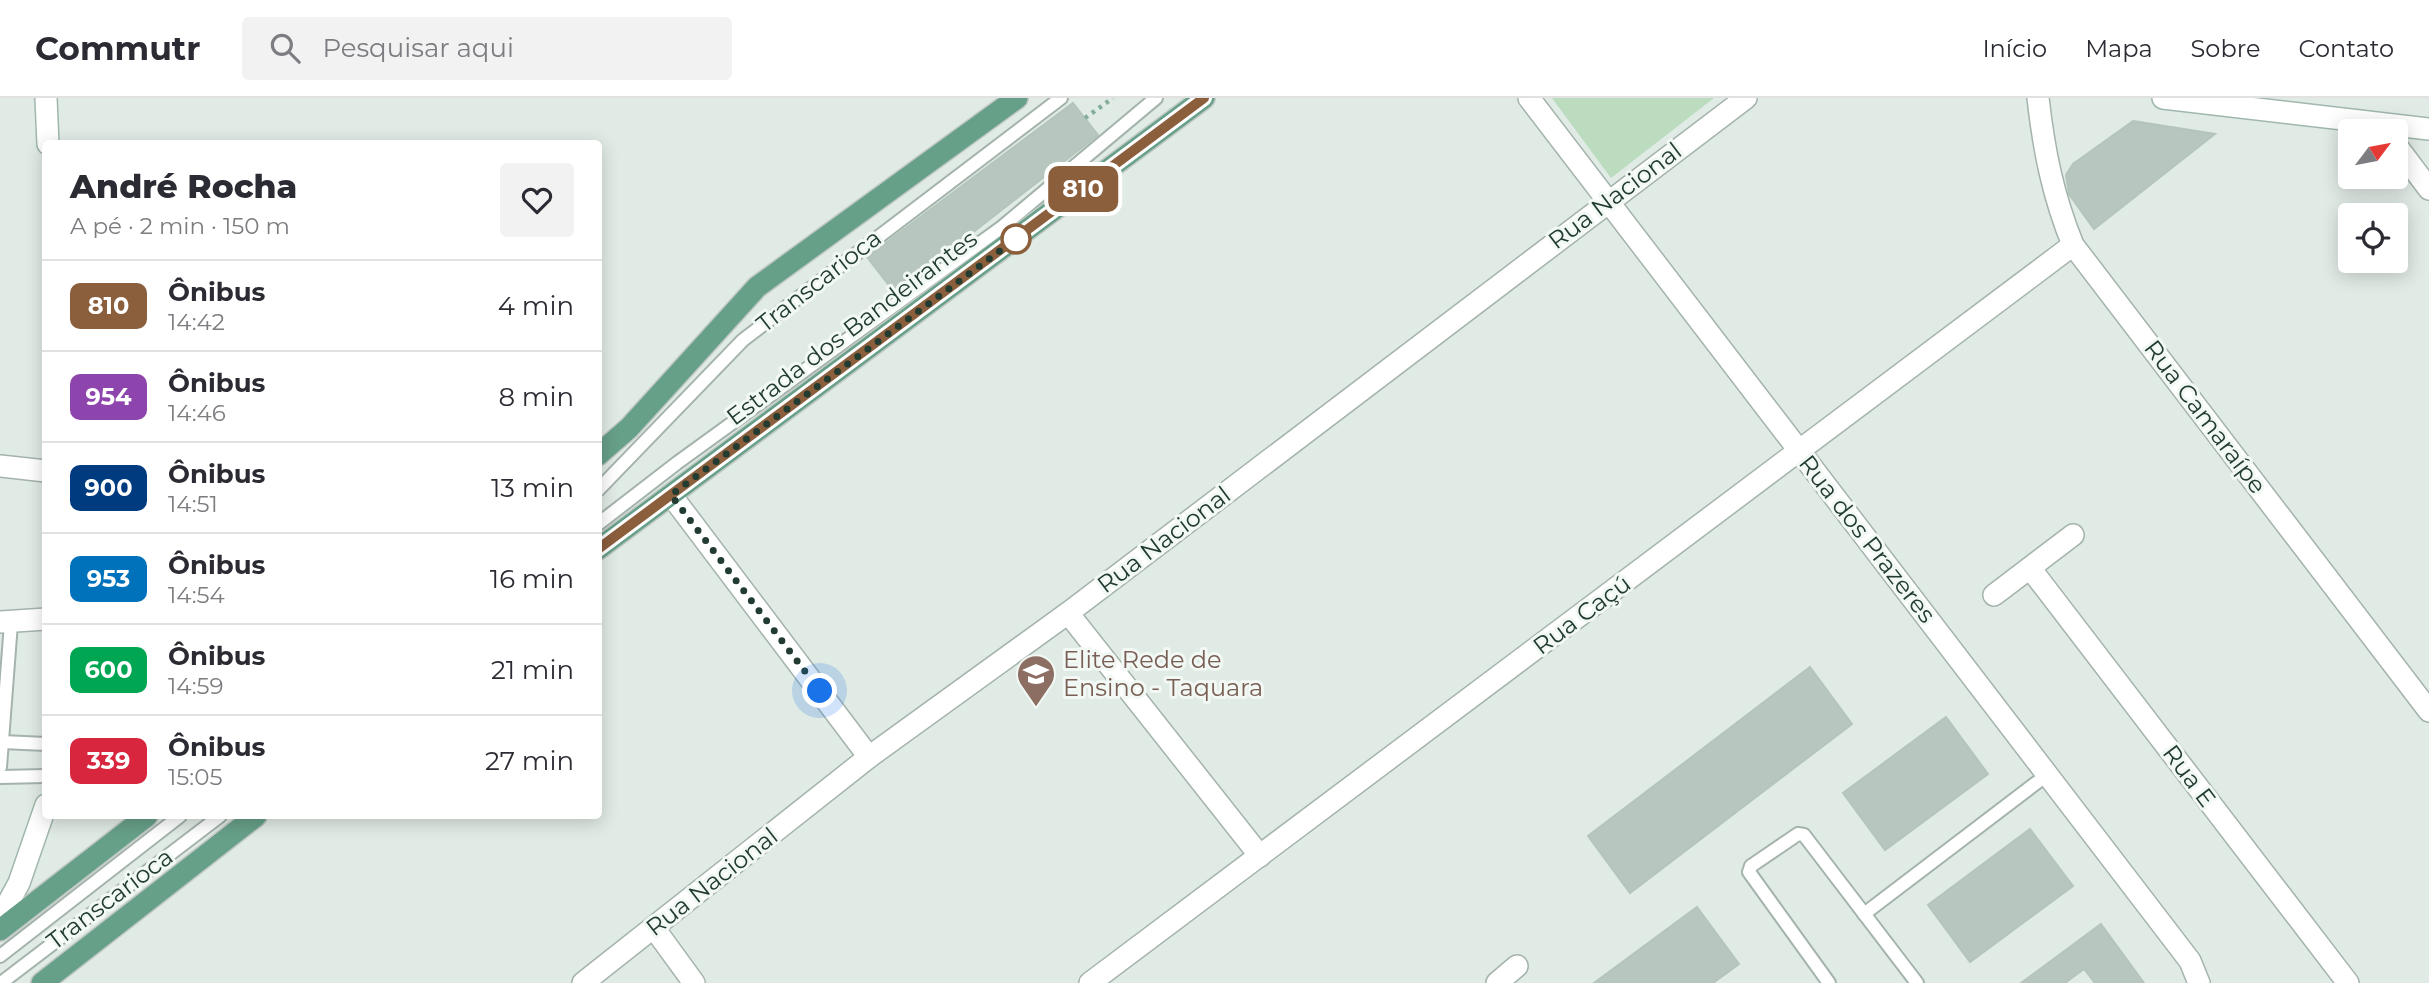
<!DOCTYPE html>
<html lang="pt">
<meta charset="utf-8">
<style>
:root{--surface:#fff;--page:#f2f2f3;--text:#2b2b33;--muted:#7c7c81;--line:#e1e1e2}
body{margin:0;font-family:Montserrat,sans-serif;background:var(--page);color:var(--text);height:100vh;display:flex;flex-direction:column;font-size:26px;white-space:nowrap}
*{box-sizing:border-box;margin:0}
p{font-size:23px;color:var(--muted)}
.icon{flex:none;width:38px;height:38px;fill:none;stroke:currentColor;stroke-width:2;stroke-linecap:round;stroke-linejoin:round}
.map{position:relative;flex:1;overflow:hidden}
.side{position:absolute;left:42px;top:42px;width:560px;height:679px;display:flex;flex-direction:column;background:var(--surface);border-radius:7px;box-shadow:0 4px 18px #0003}
.side>*{flex:none}
.badge{padding:0 14px;border-radius:10px;font-size:24px;line-height:46px}
.needle{width:46px;rotate:58deg}
.fabs{position:absolute;left:2338px;top:21px;display:grid;gap:14px}
.fabs a{display:grid;place-items:center;width:70px;height:70px;border-radius:7px;background:var(--surface);box-shadow:0 4px 18px #0003;font-size:35px}
.you{position:absolute;width:35px;height:35px;margin:-18px;border:5px solid #fff;border-radius:50%;background:#1a73e8;box-shadow:0 0 0 10px #1a73e833}
.map>.badge{position:absolute;translate:-50% -50%;box-shadow:0 0 0 4px #fff}
.round{display:grid;place-items:center;flex:none;width:74px;height:74px;border-radius:7px;background:var(--page)}
.headline{display:flex;align-items:center;justify-content:space-between;height:119px;padding:0 28px}
h1{font-size:33px;font-weight:800;line-height:52px}
ul{padding:0;list-style:none}
li{display:flex;align-items:center;gap:21px;height:91px;padding:0 28px;border-top:2px solid var(--line)}
li div{flex:1}
li b{display:block;font-size:26px}
li em{font-style:normal}
li .badge{min-width:77px;font-weight:700;text-align:center}
header{display:flex;align-items:center;gap:42px;box-sizing:border-box;height:98px;padding:0 35px;background:var(--surface);border-bottom:2px solid var(--line)}
header strong{font-size:33px}
nav{display:flex;gap:38px;margin-inline-start:auto;font-size:24px}
.search{width:490px;height:63px;background:var(--page);display:flex;align-items:center;gap:18px;box-sizing:border-box;padding:0 24px;border-radius:7px;color:var(--muted);font-size:26px}
.map>svg:first-child{display:block}
.green{fill:#bbdcbf}
.building{fill:#b7c6be;stroke:#b4c5bb;stroke-width:2}
.lines{fill:none;stroke-linecap:round;stroke-linejoin:round}
.lane-casing{stroke:#a4b3ab;stroke-width:16}
.street-casing{stroke:#a4b3ab;stroke-width:24}
.secondary-casing{stroke:#a0b7ac;stroke-width:24}
.primary-casing{stroke:#c1c8c5;stroke-width:24}
.path{stroke:#82ae9b;stroke-width:4.5;stroke-dasharray:3.5 5;stroke-linecap:butt}
.lane{stroke:#fff;stroke-width:12}
.street{stroke:#fff;stroke-width:21}
.secondary{stroke:#fff;stroke-width:21}
.primary{stroke:#67a089;stroke-width:21}
.line-casing{stroke:#fff;stroke-width:16}
.line{stroke:#8b5e3c;stroke-width:10}
.walk{stroke:#223c31;stroke-width:7;stroke-dasharray:0 12.6}
.stop-dot{fill:#fff;stroke:#8b5e3c;stroke-width:3.5}
.labels{text-anchor:middle;stroke-width:6;stroke-linejoin:round;paint-order:stroke}
.street-label{font-size:24px;fill:#223c31;stroke:#f2f8f4}
.education-label{font-size:24px;fill:#785e54;stroke:#f2f8f4;text-anchor:start}
</style>
<header>
<strong>Commutr</strong>
<div class="search"><svg class="icon" aria-label="search" viewBox="0 0 24 24"><circle cx="10" cy="10" r="6"/><path d="M15 15l6 6"/></svg>Pesquisar aqui</div>
<nav><a>Início</a><a>Mapa</a><a>Sobre</a><a>Contato</a></nav>
</header>
<div class="map">
<svg width="2429" height="885" viewBox="0 0 2429 885">
<rect width="100%" height="100%" fill="#e1ebe5"/>
<polygon class="green" points="1552,0 1714,0 1611,80"/>
<g class="building">
<polygon points="1073,5 1098,37 895,195 867,159"/>
<polygon points="2133,23 2215,36 2094,131 2069,96 2066,77 2073,66"/>
<polygon points="1810,569 1852,626 1630,795 1588,738"/>
<polygon points="1946,619 1988,676 1885,752 1843,695"/>
<polygon points="2030,731 2073,788 1970,864 1928,807"/>
<polygon points="1697,809 1739,866 1713,885 1594,885"/>
<polygon points="2101,826 2144,885 2095,885 2084,871 2065,885 2021,885"/>
</g>
<g class="lines">
<defs>
<g id="lane">
<polyline points="598,392 743,242 1061,0"/>
<polyline points="598,426 677,365 1002,129 1156,0"/>
<polyline points="2,644 46,646"/>
<polyline points="0,669 11,525"/>
<polyline points="0,679 46,678"/>
<polyline points="1864,816 2048,676"/>
<polyline points="0,858 180,718"/>
<polyline points="1,885 220,718"/>
<polyline points="1829,885 1749,774 1751,768 1798,736 1804,737 1917,885"/>
</g>
<g id="street">
<polyline points="1529,0 2190,863 2199,885"/>
<path d="M 2038,0 C 2044,53 2053,98 2073,147 L 2429,613"/>
<polyline points="2396,47 2429,91"/>
<polyline points="0,368 46,373"/>
<polyline points="671,397 869,659"/>
<polyline points="2030,470 2348,885"/>
<polyline points="1994,497 2073,437"/>
<polyline points="1068,515 1260,758"/>
<polyline points="0,524 46,521"/>
<polyline points="654,830 694,885"/>
<polyline points="583,885 869,659 1068,515 1746,0"/>
<polyline points="1090,885 2073,147"/>
<polyline points="1497,885 1517,868"/>
</g>
<g id="secondary">
<polyline points="46,0 48,46"/>
<polyline points="2163,0 2429,31"/>
<polyline points="0,820 19,785 46,707"/>
</g>
<g id="primary">
<polyline points="598,357 629,330 757,189 1017,0"/>
<polyline points="598,451 1204,0"/>
<polyline points="0,832 147,718"/>
<polyline points="42,885 256,718"/>
</g>
</defs>
<use href="#lane" class="lane-casing"/>
<use href="#street" class="street-casing"/>
<use href="#secondary" class="secondary-casing"/>
<use href="#primary" class="primary-casing"/>
<polyline class="path" points="1085,20 1113,0"/>
<use href="#lane" class="lane"/>
<use href="#street" class="street"/>
<use href="#secondary" class="secondary"/>
<use href="#primary" class="primary"/>
</g>
<g class="lines">
<defs>
<polyline id="line" points="598,451 1204,0"/>
</defs>
<use href="#line" class="line-casing"/>
<use href="#line" class="line"/>
<polyline class="walk" points="820,593 671,397 1016,141"/>
</g>
<defs>
<symbol id="school-pin" viewBox="-11 -11 22 30"><path d="M0 17L-7.5 6A9.5 9.5 0 1 1 7.5 6Z" fill="#8d6e63" stroke="#f2f8f4"/><path d="M0-5L7-2L0 1L-7-2ZM-4 1L0 2.5L4 1V4Q0 6-4 4Z" fill="#fff"/></symbol>
</defs>
<g fill-rule="evenodd">
<use href="#school-pin" x="1014" y="554" width="44" height="60"/>
</g>
<circle class="stop-dot" cx="1016" cy="141" r="14"/>
<g class="labels">
<g class="street-label">
<text transform="translate(1615 98) rotate(-37)" y="8">Rua Nacional</text>
<text transform="translate(819 183) rotate(-38)" y="8">Transcarioca</text>
<text transform="translate(852 230) rotate(-37)" y="8">Estrada dos Bandeirantes</text>
<text transform="translate(2205 319) rotate(53)" y="8">Rua Camaraípe</text>
<text transform="translate(1867 441) rotate(52)" y="8">Rua dos Prazeres</text>
<text transform="translate(1164 442) rotate(-37)" y="8">Rua Nacional</text>
<text transform="translate(1582 517) rotate(-37)" y="8">Rua Caçú</text>
<text transform="translate(2189 678) rotate(53)" y="8">Rua E</text>
<text transform="translate(712 784) rotate(-38)" y="8">Rua Nacional</text>
<text transform="translate(110 801) rotate(-37)" y="8">Transcarioca</text>
</g>
<g class="education-label">
<text x="1063" y="570">Elite Rede de<tspan x="1063" dy="28">Ensino - Taquara</tspan></text>
</g>
</g>
</svg>
<div class="fabs">
<a><svg class="needle" viewBox="-14 -14 28 28"><path d="M0-13l5 13h-10z" fill="#e53935"/><path d="M0 13l5-13h-10z" fill="#7c7c81"/></svg></a>
<a><svg class="icon" aria-label="locate" viewBox="0 0 24 24"><circle cx="12" cy="12" r="6"/><path d="M12 2v4M12 18v4M2 12h4M18 12h4"/></svg></a>
</div>
<div class="you" style="left:820px;top:593px"></div>
<b class="badge" style="left:1083px;top:91px;background:#8b5e3c;color:#fff">810</b>
<section class="side">
<div class="headline"><div><h1>André Rocha</h1><p>A pé · 2 min · 150 m</p></div><a class="round"><svg class="icon" aria-label="heart" viewBox="0 0 24 24"><path d="M12 20l-8-8c-3-5 5-10 8-4 3-6 11-1 8 4z"/></svg></a></div>
<ul>
<li><span class="badge" style="background:#8b5e3c;color:#fff">810</span><div><b>Ônibus</b><p>14:42</p></div><em>4 min</em></li>
<li><span class="badge" style="background:#8e44ad;color:#fff">954</span><div><b>Ônibus</b><p>14:46</p></div><em>8 min</em></li>
<li><span class="badge" style="background:#003b80;color:#fff">900</span><div><b>Ônibus</b><p>14:51</p></div><em>13 min</em></li>
<li><span class="badge" style="background:#0072bc;color:#fff">953</span><div><b>Ônibus</b><p>14:54</p></div><em>16 min</em></li>
<li><span class="badge" style="background:#00a651;color:#fff">600</span><div><b>Ônibus</b><p>14:59</p></div><em>21 min</em></li>
<li><span class="badge" style="background:#d7263d;color:#fff">339</span><div><b>Ônibus</b><p>15:05</p></div><em>27 min</em></li>
</ul>
</section>
</div>
